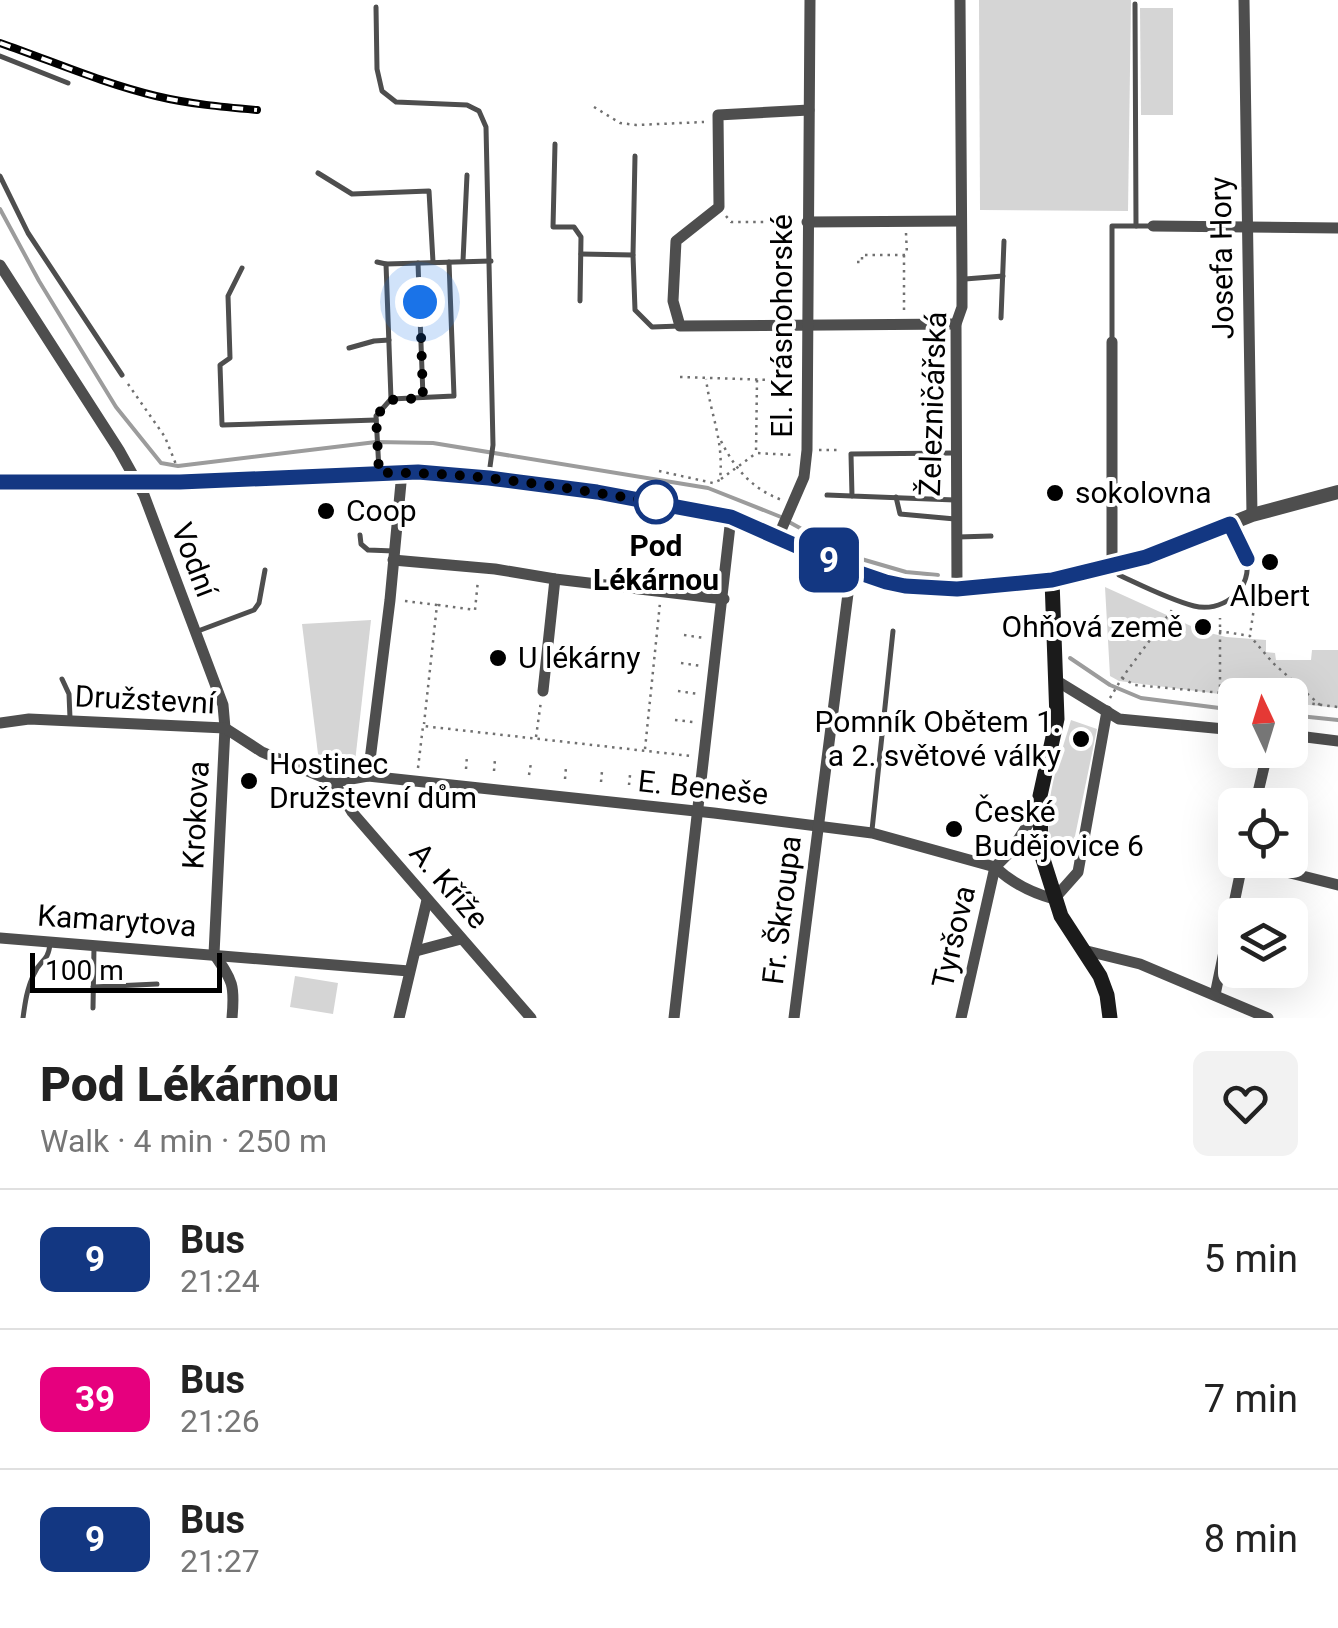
<!DOCTYPE html>
<meta charset="utf-8">
<style>
:root{--surface:#fff;--page:#f2f2f2;--text:#222;--muted:#767676;--line:#e0e0e0}
body{margin:0;font-family:Roboto,sans-serif;background:var(--page);color:var(--text);height:100vh;display:flex;flex-direction:column;font-size:38px;white-space:nowrap}
*{box-sizing:border-box;margin:0}
p{font-size:32px;color:var(--muted)}
.icon{flex:none;width:55px;height:55px;fill:none;stroke:currentColor;stroke-width:2;stroke-linecap:round;stroke-linejoin:round}
.map{position:relative;height:1018px;overflow:hidden}
.sheet{display:flex;flex-direction:column;background:var(--surface);flex:1}
.sheet>*{flex:none}
.badge{padding:0 20px;border-radius:15px;font-size:35px;line-height:65px}
.needle{width:65px;rotate:356deg}
.tools{position:absolute;left:1218px;top:678px;display:grid;gap:20px}
.tools a{display:grid;place-items:center;width:90px;height:90px;border-radius:15px;background:var(--surface);box-shadow:0 10px 40px #0002;font-size:50px}
.scale{position:absolute;left:30px;bottom:25px;width:192px;box-sizing:border-box;padding-left:10px;border:5px solid #000;border-top:0;font-size:28px;line-height:35px;white-space:nowrap;color:#000;-webkit-text-stroke:8px #fff;paint-order:stroke}
.you{position:absolute;width:50px;height:50px;margin:-25px;border:8px solid #fff;border-radius:50%;background:#1a73e8;box-shadow:0 0 0 15px #1a73e833}
.map>.badge{position:absolute;translate:-50% -50%;box-shadow:0 0 0 5px #fff}
.round{display:grid;place-items:center;flex:none;width:105px;height:105px;border-radius:15px;background:var(--page)}
.summary{display:flex;align-items:center;justify-content:space-between;height:170px;padding:0 40px}
h1{font-size:48px;font-weight:800;line-height:75px}
ul{padding:0;list-style:none}
li{display:flex;align-items:center;gap:30px;height:140px;padding:0 40px;border-top:2px solid var(--line)}
li div{flex:1}
li b{display:block;font-size:38px}
li em{font-style:normal}
li .badge{min-width:110px;font-weight:700;text-align:center}
.map>svg:first-child{display:block}
.green{fill:#d5d5d5}
.lines{fill:none;stroke-linecap:round;stroke-linejoin:round}
.stream{stroke:#9c9c9c;stroke-width:4}
.path{stroke:#707070;stroke-width:2.5;stroke-dasharray:2.5 5;stroke-linecap:butt}
.service{stroke:#4e4e4e;stroke-width:5}
.minor{stroke:#4e4e4e;stroke-width:11}
.tertiary{stroke:#4e4e4e;stroke-width:14}
.secondary{stroke:#1b1b1b;stroke-width:15}
.rail-casing{stroke:#000;stroke-width:8}
.rail{stroke:#fff;stroke-width:4;stroke-dasharray:11;stroke-linecap:butt}
.line-casing{stroke:#fff;stroke-width:22}
.line{stroke:#133782;stroke-width:15}
.walk{stroke:#000;stroke-width:10;stroke-dasharray:0 18}
.poi-dot{fill:#000;stroke:#fff;stroke-width:4}
.stop-dot{fill:#fff;stroke:#133782;stroke-width:5}
.labels{text-anchor:middle;stroke-width:8;stroke-linejoin:round;paint-order:stroke}
.street-label{font-size:30px;fill:#000;stroke:#fff}
.poi-label{font-size:30px;fill:#000;stroke:#fff;text-anchor:start}
.stop-label{font-size:30px;font-weight:bold;fill:#000;stroke:#fff}
</style>
<div class="map">
<svg width="1338" height="1018" viewBox="0 0 1338 1018">
<rect width="100%" height="100%" fill="#fff"/>
<g class="green">
<polygon points="979,0 1131,0 1128,211 980,210"/>
<polygon points="1140,8 1173,8 1173,115 1141,115"/>
<polygon points="1105,587 1202,631 1226,637 1266,640 1266,652 1275,653 1276,660 1311,660 1312,650 1338,650 1338,708 1290,703 1290,695 1235,696 1119,681 1110,676"/>
<polygon points="371,620 355,762 340,766 319,762 302,624"/>
<path d="M 1071,720 L 1097,729 L 1074,841 L 1061,848 L 1053,850 C 1039,809 1060,759 1071,720 Z"/>
<polygon points="295,976 338,983 333,1014 290,1007"/>
</g>
<g class="lines">
<g class="stream">
<polyline points="0,209 39,281 116,407 161,463 178,466 376,442 433,443 708,488 781,517"/>
<polyline points="789,522 851,556 906,572 938,575"/>
<polyline points="1070,658 1110,685 1141,698 1235,710"/>
<polyline points="1290,715 1338,720"/>
</g>
<g class="path">
<polyline points="594,107 620,123 636,125 704,122"/>
<polyline points="726,216 731,222 795,222"/>
<polyline points="906,233 907,255"/>
<polyline points="904,255 904,314"/>
<polyline points="857,262 862,262 862,255 910,255"/>
<polyline points="680,377 774,380"/>
<polyline points="757,380 756,453 794,455"/>
<polyline points="128,384 165,437 177,467"/>
<path d="M 721,441 C 735,469 752,489 782,500"/>
<polyline points="819,450 841,450"/>
<path d="M 659,471 L 713,483 L 720,480 C 724,440 711,417 706,379"/>
<polyline points="721,479 755,454"/>
<polyline points="405,601 437,605 424,724"/>
<polyline points="1247,601 1254,608 1250,635"/>
<polyline points="438,605 475,610 478,580"/>
<polyline points="1219,631 1250,636 1273,663 1320,705"/>
<polyline points="684,635 704,638"/>
<polyline points="681,663 701,666"/>
<polyline points="1122,678 1135,685 1244,695"/>
<polyline points="678,691 698,694"/>
<polyline points="1110,698 1122,678 1172,610"/>
<polyline points="1290,701 1338,707"/>
<polyline points="1220,717 1220,618"/>
<polyline points="675,720 693,722"/>
<polyline points="536,737 541,701"/>
<polyline points="645,749 660,603"/>
<polyline points="418,768 423,726 691,756"/>
<polyline points="466,769 467,756"/>
<polyline points="494,771 495,759"/>
<polyline points="529,775 531,763"/>
<polyline points="565,779 566,767"/>
<polyline points="601,782 602,771"/>
<polyline points="629,785 630,775"/>
</g>
<g class="service">
<polyline points="1135,4 1136,226 1152,226"/>
<polyline points="376,7 377,69 382,91 396,102 467,105 479,111 486,127 493,445 489,474"/>
<polyline points="0,56 68,83"/>
<polyline points="555,144 553,227 574,227 581,237 580,301"/>
<polyline points="635,156 633,255 635,310 652,327 680,326"/>
<polyline points="318,173 352,194 429,191 433,262"/>
<polyline points="0,176 28,233 122,375"/>
<polyline points="581,254 633,255"/>
<polyline points="463,261 467,175"/>
<polyline points="377,262 386,264 491,261"/>
<polyline points="418,263 423,397"/>
<polyline points="242,268 228,296 230,358 220,365 222,425 376,420"/>
<polyline points="965,279 1003,276"/>
<polyline points="1001,318 1004,241"/>
<polyline points="1112,339 1112,226 1136,226"/>
<polyline points="349,348 374,341 389,340"/>
<polyline points="391,399 454,396 449,262"/>
<polyline points="953,453 851,454 852,496 955,500"/>
<polyline points="379,470 376,416 391,399 386,264"/>
<polyline points="827,495 852,496"/>
<polyline points="896,497 900,514 955,519"/>
<polyline points="360,535 361,544 368,550 394,551"/>
<polyline points="958,537 991,536"/>
<path d="M 1115,569 L 1119,575 C 1143,586 1168,599 1194,606 C 1220,613 1250,592 1247,564 C 1246,551 1237,538 1232,527"/>
<polyline points="198,631 254,610 259,603 265,570"/>
<polyline points="62,679 69,694 70,718"/>
<polyline points="872,830 893,631"/>
<polyline points="93,987 157,984"/>
<polyline points="93,1008 94,947"/>
<path d="M 23,1018 C 25,1003 27,988 34,974 C 40,959 48,963 50,944"/>
</g>
<g class="minor">
<polyline points="1244,0 1252,515"/>
<polyline points="809,110 718,115 719,207 676,241 673,301 680,326 956,324"/>
<polyline points="807,222 961,221"/>
<polyline points="1153,226 1338,228"/>
<path d="M 0,265 L 119,450 L 144,495 L 223,705 L 225,728 L 214,954 C 233,981 235,985 232,1018"/>
<polyline points="1112,342 1112,565"/>
<polyline points="778,537 804,477 807,450 810,0"/>
<polyline points="393,560 495,569 555,579 724,599"/>
<polyline points="957,589 956,324 962,307 962,279 960,0"/>
<polyline points="1057,681 1119,719 1235,730"/>
<polyline points="543,691 555,579"/>
<polyline points="0,723 29,719 225,728 262,752 334,782"/>
<polyline points="1290,735 1338,741"/>
<polyline points="368,776 390,600 402,472"/>
<path d="M 334,782 L 368,776 L 714,813 L 872,833 L 995,867 C 1012,883 1032,893 1054,899 L 1078,872 L 1107,711"/>
<polyline points="334,782 352,812 531,1018"/>
<polyline points="1255,805 1268,750"/>
<polyline points="1243,861 1338,885"/>
<polyline points="995,867 1011,851 1039,807"/>
<polyline points="0,938 409,971"/>
<polyline points="1083,950 1140,964 1268,1018"/>
<polyline points="416,951 461,939"/>
<polyline points="1215,995 1243,860"/>
<polyline points="399,1018 427,900"/>
<polyline points="674,1018 731,517"/>
<polyline points="794,1018 851,570"/>
<polyline points="961,1018 995,867"/>
</g>
<polyline class="tertiary" points="1052,580 1146,557 1252,515 1338,492"/>
<polyline class="secondary" points="0,482 180,482 402,472 489,477 597,492 731,517 754,525 851,570 905,586 957,589 1052,580 1057,719 1040,796 1041,853 1061,916 1100,976 1107,995 1110,1018"/>
<defs>
<path id="rail" d="M 0,43 C 52,61 102,83 156,96 C 189,104 223,107 257,110"/>
</defs>
<use href="#rail" class="rail-casing"/>
<use href="#rail" class="rail"/>
</g>
<g class="lines">
<defs>
<polyline id="line" points="0,482 180,482 418,472 489,478 597,492 731,517 851,570 886,582 905,586 957,589 1052,580 1146,557 1230,524 1247,559"/>
</defs>
<use href="#line" class="line-casing"/>
<use href="#line" class="line"/>
<path class="walk" d="M 420,302 L 423,398 L 391,400 L 376,416 L 379,473 C 472,471 564,488 656,502"/>
</g>
<g class="poi-dot">
<circle cx="1055" cy="493" r="10"/>
<circle cx="326" cy="511" r="10"/>
<circle cx="1270" cy="562" r="10"/>
<circle cx="1203" cy="627" r="10"/>
<circle cx="498" cy="658" r="10"/>
<circle cx="1081" cy="739" r="10"/>
<circle cx="249" cy="781" r="10"/>
<circle cx="954" cy="829" r="10"/>
</g>
<circle class="stop-dot" cx="656" cy="502" r="20"/>
<g class="labels">
<g class="street-label">
<text transform="translate(1222 258) rotate(-91)" y="10">Josefa Hory</text>
<text transform="translate(782 326) rotate(-90)" y="10">El. Krásnohorské</text>
<text transform="translate(933 404) rotate(-88)" y="10">Železničářská</text>
<text transform="translate(194 560) rotate(69)" y="10">Vodní</text>
<text transform="translate(145 700) rotate(3)" y="10">Družstevní</text>
<text transform="translate(703 788) rotate(6)" y="10">E. Beneše</text>
<text transform="translate(196 815) rotate(-87)" y="10">Krokova</text>
<text transform="translate(449 886) rotate(49)" y="10">A. Kříže</text>
<text transform="translate(782 910) rotate(-83)" y="10">Fr. Škroupa</text>
<text transform="translate(117 921) rotate(4)" y="10">Kamarytova</text>
<text transform="translate(954 937) rotate(-77)" y="10">Tyršova</text>
</g>
<g class="poi-label">
<text x="1075" y="503">sokolovna</text>
<text x="346" y="521">Coop</text>
<text x="1270" y="606" text-anchor="middle">Albert</text>
<text x="1183" y="637" text-anchor="end">Ohňová země</text>
<text x="518" y="668">U lékárny</text>
<text x="1061" y="732" text-anchor="end">Pomník Obětem 1.<tspan x="1061" dy="34">a 2. světové války</tspan></text>
<text x="269" y="774">Hostinec<tspan x="269" dy="34">Družstevní dům</tspan></text>
<text x="974" y="822">České<tspan x="974" dy="34">Budějovice 6</tspan></text>
</g>
<g class="stop-label">
<text x="656" y="556">Pod<tspan x="656" dy="34">Lékárnou</tspan></text>
</g>
</g>
</svg>
<div class="tools">
<a><svg class="needle" viewBox="-14 -14 28 28"><path d="M0-13l5 13h-10z" fill="#e53935"/><path d="M0 13l5-13h-10z" fill="#767676"/></svg></a>
<a><svg class="icon" aria-label="locate" viewBox="0 0 24 24"><circle cx="12" cy="12" r="6"/><path d="M12 2v4M12 18v4M2 12h4M18 12h4"/></svg></a>
<a><svg class="icon" aria-label="layers" viewBox="0 0 24 24"><path d="M12 4l9 5-9 5-9-5zM3 14l9 5 9-5"/></svg></a>
</div>
<div class="scale">100 m</div>
<div class="you" style="left:420px;top:302px"></div>
<b class="badge" style="left:829px;top:560px;background:#133782;color:#fff">9</b>
</div>
<section class="sheet">
<div class="summary"><div><h1>Pod Lékárnou</h1><p>Walk · 4 min · 250 m</p></div><a class="round"><svg class="icon" aria-label="heart" viewBox="0 0 24 24"><path d="M12 20l-8-8c-3-5 5-10 8-4 3-6 11-1 8 4z"/></svg></a></div>
<ul>
<li><span class="badge" style="background:#133782;color:#fff">9</span><div><b>Bus</b><p>21:24</p></div><em>5 min</em></li>
<li><span class="badge" style="background:#e6007e;color:#fff">39</span><div><b>Bus</b><p>21:26</p></div><em>7 min</em></li>
<li><span class="badge" style="background:#133782;color:#fff">9</span><div><b>Bus</b><p>21:27</p></div><em>8 min</em></li>
</ul>
</section>
